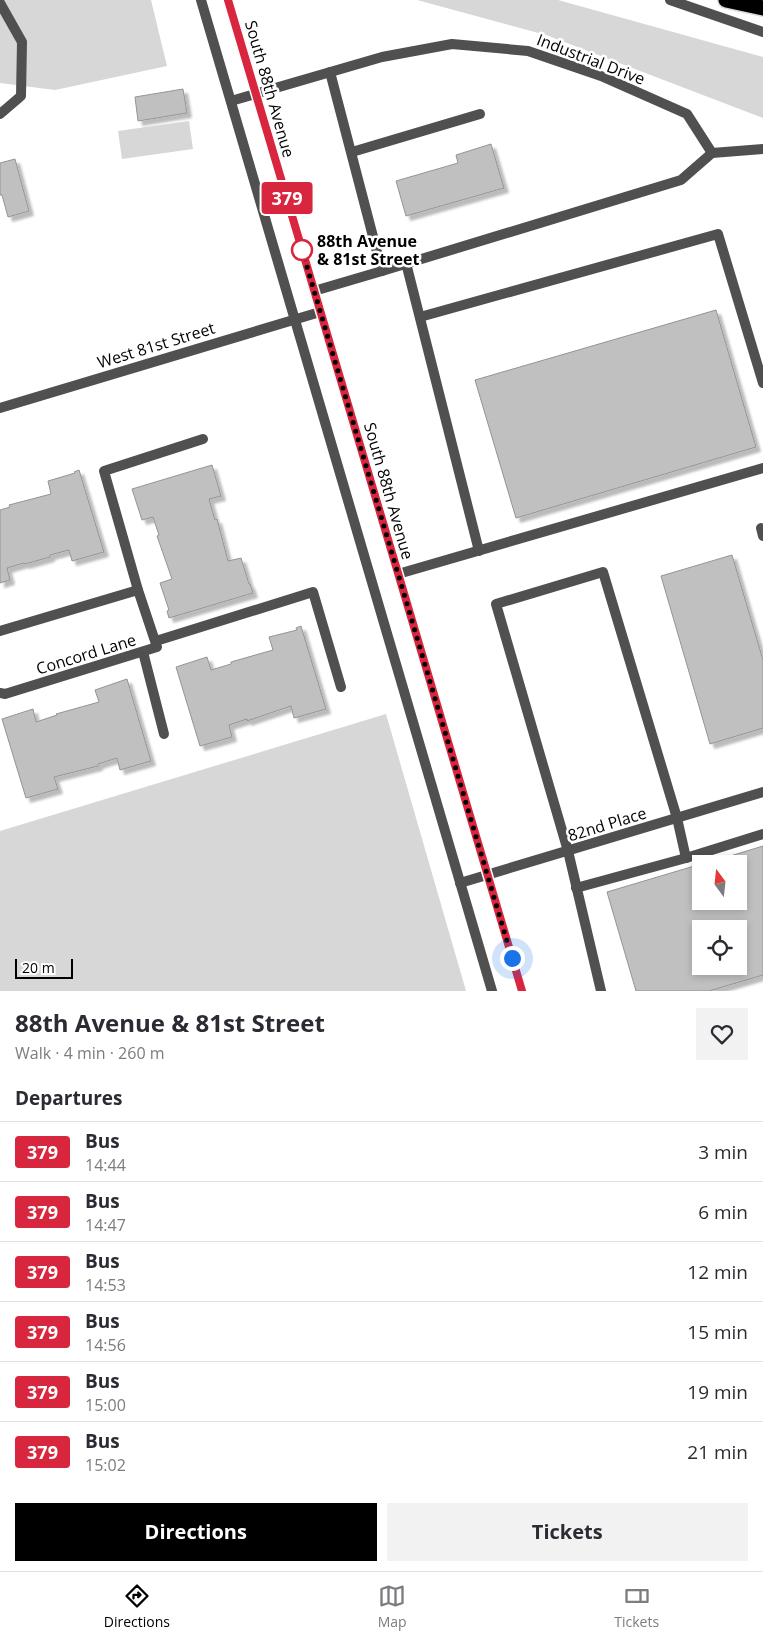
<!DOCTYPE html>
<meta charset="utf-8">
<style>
:root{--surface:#fff;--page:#f2f2f3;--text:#2b2b33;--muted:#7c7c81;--line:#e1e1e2;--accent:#000}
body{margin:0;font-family:"Open Sans",sans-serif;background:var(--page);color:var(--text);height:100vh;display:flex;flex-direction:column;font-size:19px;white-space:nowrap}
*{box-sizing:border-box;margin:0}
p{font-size:16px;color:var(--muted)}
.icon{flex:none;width:28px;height:28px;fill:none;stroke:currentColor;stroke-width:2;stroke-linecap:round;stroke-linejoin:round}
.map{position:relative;height:991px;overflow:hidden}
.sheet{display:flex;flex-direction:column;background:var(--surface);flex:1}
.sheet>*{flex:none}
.badge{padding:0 10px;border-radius:4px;font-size:18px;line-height:32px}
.needle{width:32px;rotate:345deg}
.buttons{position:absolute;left:692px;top:855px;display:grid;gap:10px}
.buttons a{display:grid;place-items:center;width:55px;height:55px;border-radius:0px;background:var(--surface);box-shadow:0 2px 8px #0003;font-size:25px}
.scale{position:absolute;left:15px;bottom:12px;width:58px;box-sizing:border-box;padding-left:5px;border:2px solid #000;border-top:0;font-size:14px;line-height:18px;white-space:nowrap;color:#000;-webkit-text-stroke:4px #fff;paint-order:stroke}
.you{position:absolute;width:25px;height:25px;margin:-12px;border:4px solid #fff;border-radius:50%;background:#1a73e8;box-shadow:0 0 0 8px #1a73e833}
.map>.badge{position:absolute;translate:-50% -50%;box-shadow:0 0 0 2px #fff}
h2{padding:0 15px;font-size:19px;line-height:45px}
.round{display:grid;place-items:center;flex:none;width:52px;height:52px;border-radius:0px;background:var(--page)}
.summary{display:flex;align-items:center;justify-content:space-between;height:85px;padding:0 15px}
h1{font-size:24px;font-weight:700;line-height:38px}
.button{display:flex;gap:10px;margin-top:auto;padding:10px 15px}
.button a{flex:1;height:58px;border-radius:0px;background:var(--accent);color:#fff;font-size:20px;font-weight:700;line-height:58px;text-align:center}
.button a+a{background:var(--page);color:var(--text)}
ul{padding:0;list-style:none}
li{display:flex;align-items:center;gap:15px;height:60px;padding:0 15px;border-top:1px solid var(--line)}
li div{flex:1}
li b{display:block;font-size:19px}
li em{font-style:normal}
li .badge{min-width:55px;font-weight:700;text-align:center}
.dock{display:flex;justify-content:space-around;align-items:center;height:70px;border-top:1px solid var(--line);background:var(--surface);font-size:14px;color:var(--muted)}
.dock a{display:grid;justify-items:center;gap:2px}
.dock .current{color:var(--accent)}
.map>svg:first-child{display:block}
.green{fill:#d7d7d7}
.building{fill:#c0c0c0;stroke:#949494;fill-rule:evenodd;filter:url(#shadow)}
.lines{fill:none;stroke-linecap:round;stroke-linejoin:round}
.motorway-casing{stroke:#dbdbdb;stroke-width:18}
.service{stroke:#505050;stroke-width:10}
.minor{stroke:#505050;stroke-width:10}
.tertiary{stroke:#505050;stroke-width:10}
.motorway{stroke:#000;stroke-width:15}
.line-casing{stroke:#fff;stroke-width:11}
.line{stroke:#d7263d;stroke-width:8}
.walk{stroke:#000;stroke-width:5;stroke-dasharray:0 9}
.stop-dot{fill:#fff;stroke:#d7263d;stroke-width:2.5}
.labels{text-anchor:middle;stroke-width:5;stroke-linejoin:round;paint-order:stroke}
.street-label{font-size:16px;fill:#000;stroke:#fff}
.stop-label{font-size:16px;font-weight:bold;fill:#000;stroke:#fff;text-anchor:start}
</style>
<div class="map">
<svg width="763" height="991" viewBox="0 0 763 991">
<defs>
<filter id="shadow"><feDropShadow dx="4.5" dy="4.5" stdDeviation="1" flood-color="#0004"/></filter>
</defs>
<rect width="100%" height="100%" fill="#fff"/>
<g class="green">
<polygon points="0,0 151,0 167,66 55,90 0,83"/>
<polygon points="417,0 558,0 763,57 763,118 546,35"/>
<polygon points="189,121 193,149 122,159 118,131"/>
<polygon points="386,714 466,991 0,991 0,831"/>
</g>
<g class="building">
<polygon points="183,89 187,113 138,121 135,97"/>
<polygon points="491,144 504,188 406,216 396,181 458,163 456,155"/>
<polygon points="15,159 29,211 8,217 2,195 0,195 0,163"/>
<polygon points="716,310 756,447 516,518 475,380"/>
<polygon points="212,465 221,496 209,499 215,520 217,519 228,561 241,558 249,584 250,584 253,593 169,618 167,611 169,610 160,583 172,579 157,536 159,535 153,517 142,520 132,489"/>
<polygon points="79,470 104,552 72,561 69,550 50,555 50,557 25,564 24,563 7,568 10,580 0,583 0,510 10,507 9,505 51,494 48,481 75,473 74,472"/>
<polygon points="732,555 763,660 763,728 710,744 661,576"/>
<polygon points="301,626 326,709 294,718 291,706 247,721 247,719 229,725 232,737 200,746 176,667 207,657 211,670 231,664 231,662 273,650 269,637 297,630 296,628"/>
<polygon points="127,679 151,761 120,770 117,758 98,764 98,766 54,777 58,789 26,798 2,719 33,709 36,722 57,715 56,714 99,702 95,690"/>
<path d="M 763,846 L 763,975 L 709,991 L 636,991 L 607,892 L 701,864 L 701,901 L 739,901 L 739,864 L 704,864 ZM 701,929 L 739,929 L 739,966 L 701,966 Z"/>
</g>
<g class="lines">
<defs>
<polyline id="motorway" points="726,0 763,8"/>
</defs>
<use href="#motorway" class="motorway-casing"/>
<g class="service">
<polyline points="670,0 763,32"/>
<polyline points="0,3 22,42 21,96 0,114"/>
<polyline points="352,152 480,114"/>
<polyline points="406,263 479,551"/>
<polyline points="382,271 681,180 712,153 763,149"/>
<polyline points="314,291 382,271 330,72"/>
<polyline points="420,317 718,234 763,383"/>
<polyline points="761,528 763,536"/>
<polyline points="398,574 763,468"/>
<polyline points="138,590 104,471 203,439"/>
<polyline points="156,641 313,592 341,687"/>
<polyline points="143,652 164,734"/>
<polyline points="576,888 686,858 763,834"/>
<polyline points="601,991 568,851 496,604 603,572 677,818 686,858"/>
</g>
<g class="minor">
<polyline points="231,101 382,57 452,44 528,51 601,76 687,114 712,153"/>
<polyline points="0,408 320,312"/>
<polyline points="0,631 138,590 157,647 5,694 0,693"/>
<polyline points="460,883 763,792"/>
</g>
<g class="tertiary">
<polyline points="201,0 492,991"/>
<polyline points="228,0 522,991"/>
</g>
<use href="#motorway" class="motorway"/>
</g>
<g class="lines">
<defs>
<polyline id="line" points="228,0 522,991"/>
</defs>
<use href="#line" class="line-casing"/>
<use href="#line" class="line"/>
<polyline class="walk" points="302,250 512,958"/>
</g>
<circle class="stop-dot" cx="302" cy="250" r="10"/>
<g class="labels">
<g class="street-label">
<text transform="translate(591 59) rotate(21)" y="6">Industrial Drive</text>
<text transform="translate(270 89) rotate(74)" y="6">South 88th Avenue</text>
<text transform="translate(156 345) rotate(-17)" y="6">West 81st Street</text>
<text transform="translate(389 491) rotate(74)" y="6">South 88th Avenue</text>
<text transform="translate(86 654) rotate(-17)" y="6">Concord Lane</text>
<text transform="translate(607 824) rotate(-17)" y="6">82nd Place</text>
</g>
<g class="stop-label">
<text x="317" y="247">88th Avenue<tspan x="317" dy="18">&amp; 81st Street</tspan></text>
</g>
</g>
</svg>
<div class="buttons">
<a><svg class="needle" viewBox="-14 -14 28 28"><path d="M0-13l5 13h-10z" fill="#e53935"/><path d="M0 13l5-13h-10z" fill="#7c7c81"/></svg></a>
<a><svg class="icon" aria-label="locate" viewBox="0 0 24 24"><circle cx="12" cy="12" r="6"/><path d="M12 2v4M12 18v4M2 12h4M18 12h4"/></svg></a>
</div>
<div class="scale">20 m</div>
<div class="you" style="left:512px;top:958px"></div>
<b class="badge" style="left:287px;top:198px;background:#d7263d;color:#fff">379</b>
</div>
<section class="sheet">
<div class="summary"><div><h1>88th Avenue &amp; 81st Street</h1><p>Walk · 4 min · 260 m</p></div><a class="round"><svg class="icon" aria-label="heart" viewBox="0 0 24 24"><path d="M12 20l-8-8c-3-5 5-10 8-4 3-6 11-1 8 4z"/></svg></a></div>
<h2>Departures</h2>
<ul>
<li><span class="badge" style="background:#d7263d;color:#fff">379</span><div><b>Bus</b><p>14:44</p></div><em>3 min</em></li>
<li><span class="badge" style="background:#d7263d;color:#fff">379</span><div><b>Bus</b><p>14:47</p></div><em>6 min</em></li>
<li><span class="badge" style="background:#d7263d;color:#fff">379</span><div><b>Bus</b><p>14:53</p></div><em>12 min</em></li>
<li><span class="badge" style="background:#d7263d;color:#fff">379</span><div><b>Bus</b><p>14:56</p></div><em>15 min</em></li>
<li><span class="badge" style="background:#d7263d;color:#fff">379</span><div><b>Bus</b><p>15:00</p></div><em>19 min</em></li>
<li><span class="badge" style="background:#d7263d;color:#fff">379</span><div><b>Bus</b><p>15:02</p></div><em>21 min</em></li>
</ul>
<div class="button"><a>Directions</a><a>Tickets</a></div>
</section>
<nav class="dock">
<a class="current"><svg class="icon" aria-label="directions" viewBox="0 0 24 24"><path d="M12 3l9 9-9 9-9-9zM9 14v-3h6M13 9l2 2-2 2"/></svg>Directions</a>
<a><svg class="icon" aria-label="map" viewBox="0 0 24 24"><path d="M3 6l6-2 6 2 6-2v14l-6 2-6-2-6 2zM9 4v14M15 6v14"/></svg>Map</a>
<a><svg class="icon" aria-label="tickets" viewBox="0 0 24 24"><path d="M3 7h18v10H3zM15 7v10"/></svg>Tickets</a>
</nav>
